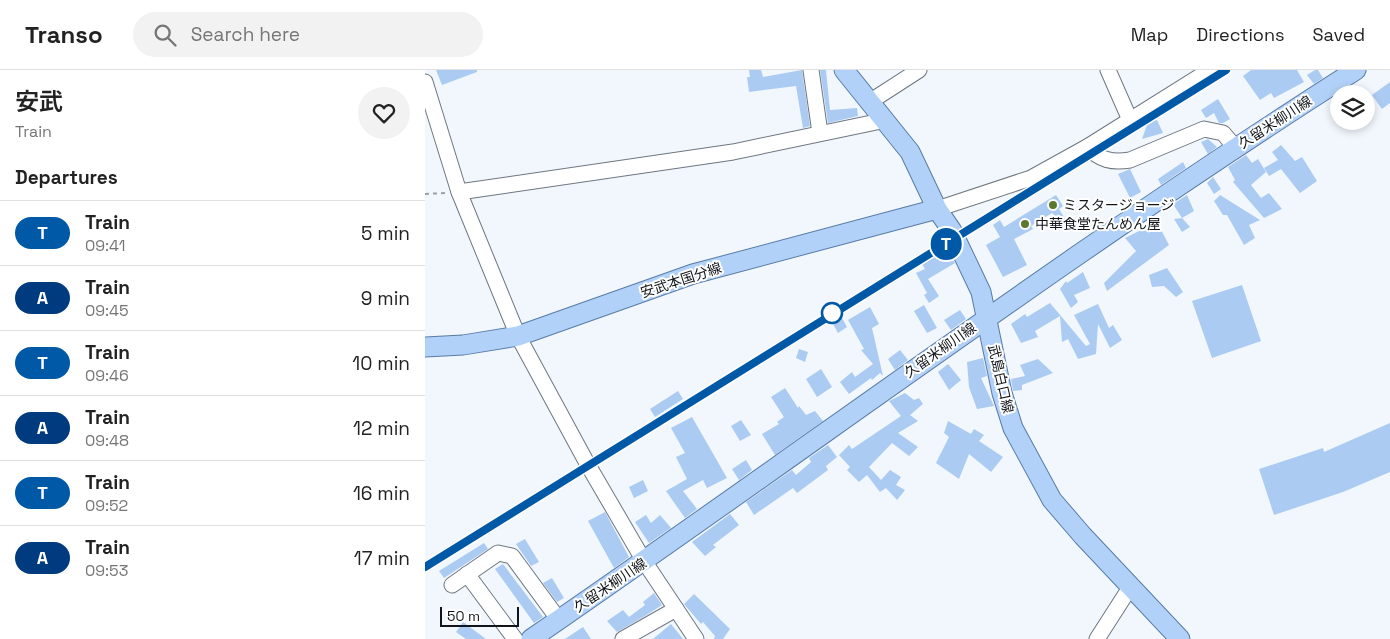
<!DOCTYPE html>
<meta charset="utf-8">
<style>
:root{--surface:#fff;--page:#f2f2f2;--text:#222;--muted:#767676;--line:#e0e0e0}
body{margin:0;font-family:"Space Grotesk","Noto Sans JP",sans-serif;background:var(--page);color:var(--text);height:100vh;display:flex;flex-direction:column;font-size:19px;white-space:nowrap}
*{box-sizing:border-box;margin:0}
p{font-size:16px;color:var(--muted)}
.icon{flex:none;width:28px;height:28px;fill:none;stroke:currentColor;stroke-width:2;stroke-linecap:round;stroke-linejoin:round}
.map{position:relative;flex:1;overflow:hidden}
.sheet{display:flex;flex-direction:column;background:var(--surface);width:425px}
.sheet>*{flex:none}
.badge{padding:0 10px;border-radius:16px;font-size:18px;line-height:32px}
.buttons{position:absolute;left:905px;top:15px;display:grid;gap:10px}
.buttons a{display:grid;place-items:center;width:45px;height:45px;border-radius:50%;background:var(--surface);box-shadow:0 2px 8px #0003;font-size:25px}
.scale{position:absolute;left:15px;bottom:12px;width:79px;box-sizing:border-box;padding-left:5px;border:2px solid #111418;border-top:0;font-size:14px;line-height:18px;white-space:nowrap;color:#111418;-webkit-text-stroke:4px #fff;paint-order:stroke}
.map>.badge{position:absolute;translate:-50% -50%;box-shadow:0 0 0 2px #fff}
h2{padding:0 15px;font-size:19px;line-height:45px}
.round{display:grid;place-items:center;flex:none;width:52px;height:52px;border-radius:26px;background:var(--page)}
.overview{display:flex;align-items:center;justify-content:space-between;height:85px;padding:0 15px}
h1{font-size:24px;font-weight:600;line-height:38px}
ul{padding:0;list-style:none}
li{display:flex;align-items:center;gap:15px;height:65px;padding:0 15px;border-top:1px solid var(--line)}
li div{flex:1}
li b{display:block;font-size:19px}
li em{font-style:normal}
li .badge{min-width:55px;font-weight:700;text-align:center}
header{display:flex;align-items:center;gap:30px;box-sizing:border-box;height:70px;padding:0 25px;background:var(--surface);border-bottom:1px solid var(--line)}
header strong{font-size:24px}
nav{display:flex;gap:28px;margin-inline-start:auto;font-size:18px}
.search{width:350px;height:45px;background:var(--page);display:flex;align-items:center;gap:12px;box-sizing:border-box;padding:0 18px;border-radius:28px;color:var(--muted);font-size:19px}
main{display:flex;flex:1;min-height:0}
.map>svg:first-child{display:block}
.building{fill:#abcbf2}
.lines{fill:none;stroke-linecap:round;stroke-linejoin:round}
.minor-casing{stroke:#6e7680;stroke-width:17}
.major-casing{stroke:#587ba6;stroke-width:21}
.path{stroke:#9a9fa4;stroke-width:2;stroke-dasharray:4 4;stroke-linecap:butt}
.minor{stroke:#fff;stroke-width:15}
.major{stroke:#b2d1f8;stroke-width:19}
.rail-casing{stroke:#787c81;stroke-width:5}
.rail{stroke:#fff;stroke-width:3;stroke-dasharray:9;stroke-linecap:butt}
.line-casing{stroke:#fff;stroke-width:11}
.line{stroke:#0059a6;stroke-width:8}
.poi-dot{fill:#5b782d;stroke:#fff;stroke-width:2}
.stop-dot{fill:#fff;stroke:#0059a6;stroke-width:2.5}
.labels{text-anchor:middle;stroke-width:4;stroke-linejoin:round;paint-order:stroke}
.street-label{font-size:14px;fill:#111418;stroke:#fff}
.poi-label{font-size:14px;fill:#111418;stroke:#fff;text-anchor:start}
</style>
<header>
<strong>Transo</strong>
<div class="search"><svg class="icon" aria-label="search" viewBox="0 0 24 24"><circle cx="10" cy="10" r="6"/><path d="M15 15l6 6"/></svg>Search here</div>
<nav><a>Map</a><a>Directions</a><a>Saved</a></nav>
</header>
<main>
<section class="sheet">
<div class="overview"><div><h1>安武</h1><p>Train</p></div><a class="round"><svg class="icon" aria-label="heart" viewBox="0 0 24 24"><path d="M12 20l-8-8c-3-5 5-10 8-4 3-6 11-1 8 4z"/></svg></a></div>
<h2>Departures</h2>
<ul>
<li><span class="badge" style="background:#0059a6;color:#fff">T</span><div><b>Train</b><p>09:41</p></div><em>5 min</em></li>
<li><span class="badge" style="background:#003b80;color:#fff">A</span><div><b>Train</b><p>09:45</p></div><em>9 min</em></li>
<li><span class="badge" style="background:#0059a6;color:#fff">T</span><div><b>Train</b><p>09:46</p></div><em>10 min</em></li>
<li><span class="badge" style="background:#003b80;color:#fff">A</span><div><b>Train</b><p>09:48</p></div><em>12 min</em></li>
<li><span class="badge" style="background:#0059a6;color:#fff">T</span><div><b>Train</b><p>09:52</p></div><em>16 min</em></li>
<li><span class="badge" style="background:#003b80;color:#fff">A</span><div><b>Train</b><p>09:53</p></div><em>17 min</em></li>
</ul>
</section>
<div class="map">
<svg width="965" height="569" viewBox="0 0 965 569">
<rect width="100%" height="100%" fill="#f1f7fd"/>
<g class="building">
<polygon points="11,0 52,0 52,2 17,15"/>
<polygon points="324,0 336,0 338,7 377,0 385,56 378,58 371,16 324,22 322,7 325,7"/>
<polygon points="395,0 401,0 405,40 432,38 433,46 403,53"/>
<polygon points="826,0 872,0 879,12 849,28 846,23 835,30 818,6"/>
<polygon points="890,0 893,0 898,8 889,14 882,5"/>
<polygon points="965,12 965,33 957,39 947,25"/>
<polygon points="793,29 805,49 798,53 794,53 789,43 781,48 776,40"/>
<polygon points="732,50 738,63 717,69 723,52"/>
<polygon points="783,69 792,77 783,84 776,72"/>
<polygon points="856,75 870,91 877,87 892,111 875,123 856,99 844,106 839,98 853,90 847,82"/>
<polygon points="821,85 827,93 833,89 841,102 826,115 836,128 844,123 857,139 839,148 808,112 810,110 803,97"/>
<polygon points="758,92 761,98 736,115 733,109"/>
<polygon points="705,99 716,122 705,128 693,104"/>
<polygon points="788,107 796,119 789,124 782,113"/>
<polygon points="631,125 638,136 634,139 642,152 639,155 627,143 606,156 608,159 589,169 602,195 578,207 561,175 575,167 568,155 575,150 579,157"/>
<polygon points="762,125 769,141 757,148 748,134"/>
<polygon points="795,125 835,150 824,155 830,168 819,175 802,145 798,145 789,131"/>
<polygon points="757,148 765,157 757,162 749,149"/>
<polygon points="732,152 744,175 682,221 679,213 711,181 700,168"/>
<polygon points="521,180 530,193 503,209 514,226 504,233 499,225 502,223 491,203 500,199 497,194"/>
<polygon points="742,198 758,222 751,227 739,216 727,217 724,205"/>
<polygon points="658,202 665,218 649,225 653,232 646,238 635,219 641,211 642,213"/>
<polygon points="817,215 836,271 787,288 767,231"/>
<polygon points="625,233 661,276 665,274 649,245 673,234 684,258 688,255 697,270 685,278 673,254 671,284 653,289 643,269 637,272 635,246 610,261 613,267 596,273 586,254 600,244 602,247"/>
<polygon points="499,235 512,258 502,263 489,241"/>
<polygon points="445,237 454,254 447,258 458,306 455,303 447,310 446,308 424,324 415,312 427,302 430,307 448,294 436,280 439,279 423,250"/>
<polygon points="535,240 541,249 526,260 519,250"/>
<polygon points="417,248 422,257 413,263 408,254"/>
<polygon points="374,279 383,282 380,292 371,288"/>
<polygon points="475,280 483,290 470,300 463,289"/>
<polygon points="558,288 562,306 556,308 569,336 552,339 544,317 542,292"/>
<polygon points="613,289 628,303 597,315 597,320 588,321 586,309 600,306 595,295"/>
<polygon points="523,294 536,310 524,320 513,302"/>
<polygon points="396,299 407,317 392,327 381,309"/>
<polygon points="360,318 373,338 374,336 381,345 390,341 398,351 350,385 337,364 354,354 352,352 359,347 346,327"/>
<polygon points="253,321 258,329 230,347 225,339"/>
<polygon points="480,323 489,330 494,328 498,334 485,345 493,351 473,363 493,377 484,386 467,373 444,397 456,410 465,400 476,407 471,415 480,420 472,430 461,418 455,422 442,405 434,412 422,400 425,397 414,385 424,375 427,379 476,346 464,331"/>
<polygon points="267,347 302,408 282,418 278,410 258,421 272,439 260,448 241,421 262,409 251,387 260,383 246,358"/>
<polygon points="316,350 326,365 315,371 306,356"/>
<polygon points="523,351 546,364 549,359 559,365 554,371 578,387 566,402 544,384 534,409 511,393 524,367 519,363"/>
<polygon points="965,353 965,402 918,422 849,445 834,399 898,378 899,382"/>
<polygon points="403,375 412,387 401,396 403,400 372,423 368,418 329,445 321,432 367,400 371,405 386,392 384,388"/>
<polygon points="321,390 327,400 314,410 307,399"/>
<polygon points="218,410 223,421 209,428 204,417"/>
<polygon points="180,442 204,487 189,498 163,451"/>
<polygon points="305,444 314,455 288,475 291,477 280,486 267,472"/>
<polygon points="221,445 226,453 235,445 246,458 224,473 210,452"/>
<polygon points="100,469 114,492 106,496 91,474"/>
<polygon points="59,473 63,479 19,508 14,501"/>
<polygon points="78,494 118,547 109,553 70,499"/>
<polygon points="127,508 139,528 132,532 118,513"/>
<polygon points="229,523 237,535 220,546 192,562 182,551 198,540 204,547 220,535 218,532"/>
<polygon points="269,524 305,559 298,569 289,569 290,566 278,552 276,554 259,534"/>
<polygon points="38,552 61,569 41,569 31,562"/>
<polygon points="246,554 258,569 228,569"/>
<polygon points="158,557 166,569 140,569"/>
</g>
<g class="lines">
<defs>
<g id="minor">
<polyline points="386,0 395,63"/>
<polyline points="683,0 705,50"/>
<polyline points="0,12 34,122 93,266 163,395 219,491 271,569"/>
<polyline points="446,31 494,0"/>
<path d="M 662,77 C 675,90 687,93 705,90 L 779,59 L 798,63 L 810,77"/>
<polyline points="34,122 308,82 461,50"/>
<polyline points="512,139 606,108 662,77 785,0"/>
<polyline points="42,504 90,569"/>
<polyline points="27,515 73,483 87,486 134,550"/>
<polyline points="198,569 251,539"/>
<polyline points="672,569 706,516"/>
</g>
<g id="major">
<polyline points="419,0 485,82 512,139 527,161 556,222 577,323 588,358 627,430 658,466 755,569"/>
<polyline points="0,277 38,275 93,266 268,204 512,139"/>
<path d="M 106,569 C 381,380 649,179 931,0"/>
</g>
</defs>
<use href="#minor" class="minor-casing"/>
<use href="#major" class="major-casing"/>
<polyline class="path" points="0,124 20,123"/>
<use href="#minor" class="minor"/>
<use href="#major" class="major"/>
<defs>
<path id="rail" d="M 0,497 C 265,328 534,166 801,0"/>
</defs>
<use href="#rail" class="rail-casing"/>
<use href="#rail" class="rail"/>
</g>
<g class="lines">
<defs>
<polyline id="line" points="0,497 801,0"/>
</defs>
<use href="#line" class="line-casing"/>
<use href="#line" class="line"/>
</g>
<g class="poi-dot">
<circle cx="628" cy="135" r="5"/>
<circle cx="600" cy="154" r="5"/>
</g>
<circle class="stop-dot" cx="407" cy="243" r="10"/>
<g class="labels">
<g class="street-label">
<text transform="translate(850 52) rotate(-33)" y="5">久留米柳川線</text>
<text transform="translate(256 210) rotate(-18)" y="5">安武本国分線</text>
<text transform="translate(515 280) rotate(-35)" y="5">久留米柳川線</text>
<text transform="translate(576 309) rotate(77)" y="5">武島白口線</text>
<text transform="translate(185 515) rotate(-34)" y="5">久留米柳川線</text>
</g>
<g class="poi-label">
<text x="638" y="140">ミスタージョージ</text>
<text x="610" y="159">中華食堂たんめん屋</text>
</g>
</g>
</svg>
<div class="buttons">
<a><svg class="icon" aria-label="layers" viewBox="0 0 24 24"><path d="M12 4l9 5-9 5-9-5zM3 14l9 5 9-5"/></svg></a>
</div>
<div class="scale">50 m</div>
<b class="badge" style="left:521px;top:174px;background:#0059a6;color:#fff">T</b>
</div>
</main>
